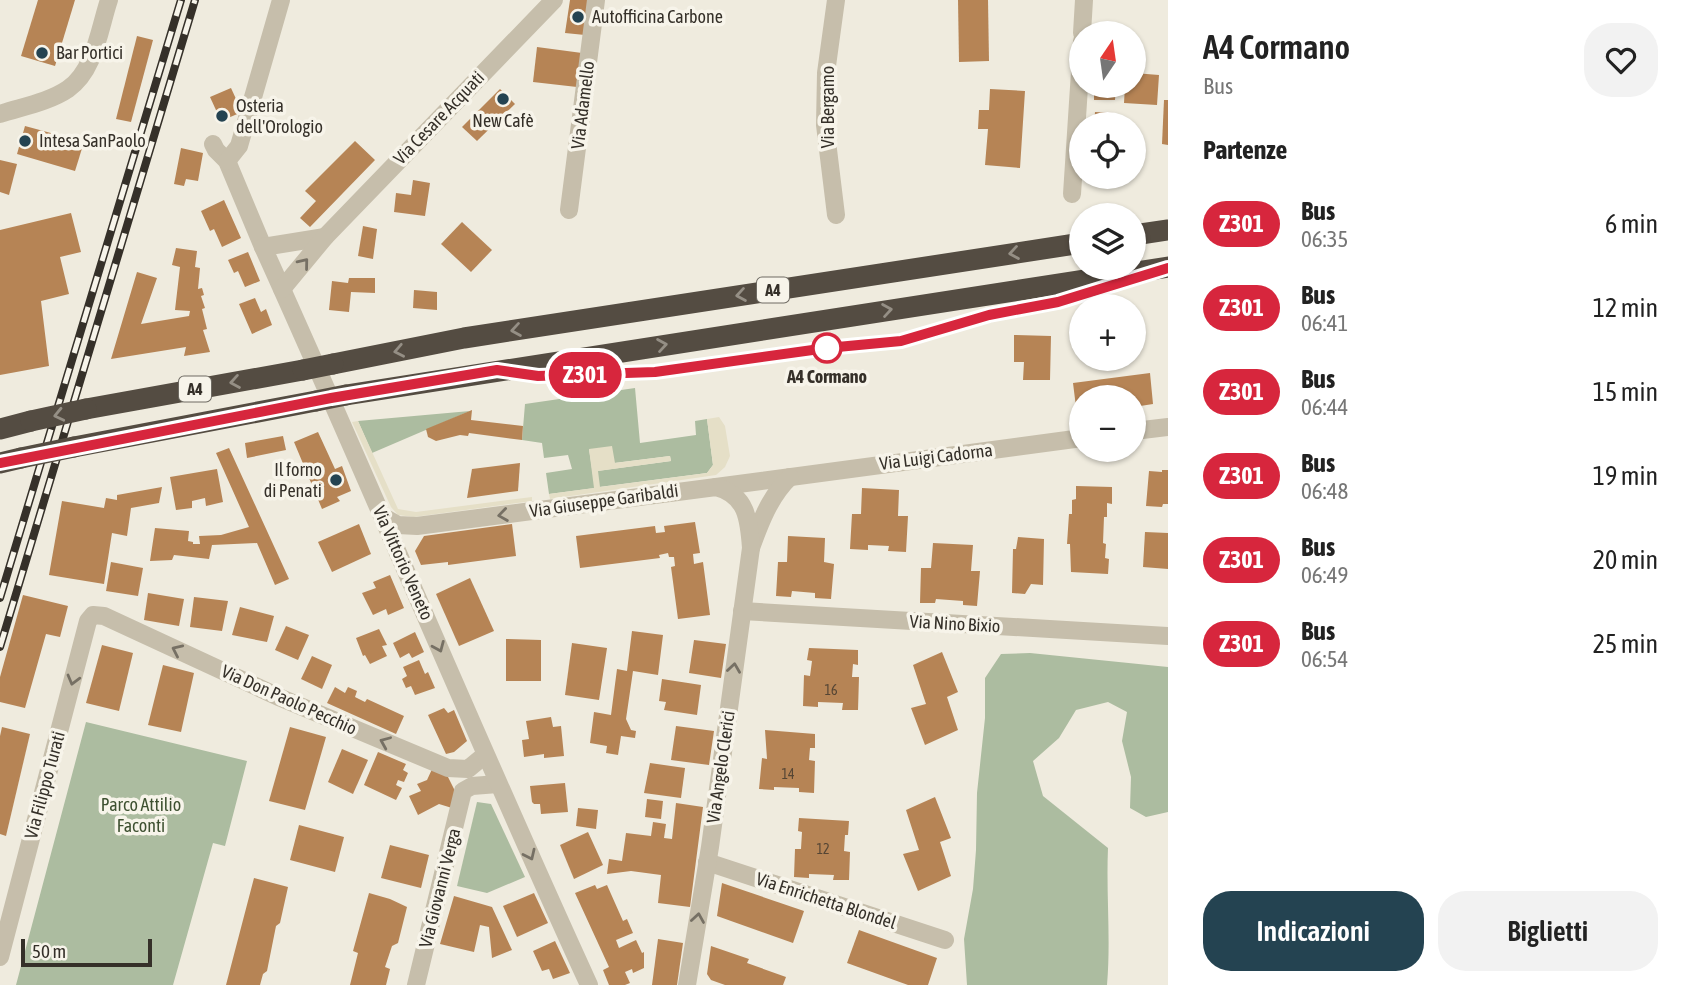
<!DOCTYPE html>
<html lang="it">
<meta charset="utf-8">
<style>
:root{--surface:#fff;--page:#f2f2f2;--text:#222;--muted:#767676;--accent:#244351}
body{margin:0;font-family:"Asap Condensed",sans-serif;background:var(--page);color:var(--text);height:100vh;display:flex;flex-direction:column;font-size:26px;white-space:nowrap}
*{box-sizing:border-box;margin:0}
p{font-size:23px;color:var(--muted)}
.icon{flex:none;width:38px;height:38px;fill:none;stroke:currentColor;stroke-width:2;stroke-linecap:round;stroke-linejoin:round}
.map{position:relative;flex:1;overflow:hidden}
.details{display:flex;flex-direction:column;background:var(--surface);width:525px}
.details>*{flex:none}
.badge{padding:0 14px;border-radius:23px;font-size:24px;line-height:46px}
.needle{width:46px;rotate:13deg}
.fabs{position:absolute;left:1069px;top:21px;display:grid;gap:14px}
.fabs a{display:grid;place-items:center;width:77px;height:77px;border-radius:50%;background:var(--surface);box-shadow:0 2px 5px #0004;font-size:35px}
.scale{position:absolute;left:21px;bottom:18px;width:131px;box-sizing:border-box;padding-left:7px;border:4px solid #353029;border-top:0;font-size:19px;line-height:24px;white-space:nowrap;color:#353029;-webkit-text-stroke:5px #f7f4ea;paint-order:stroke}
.map>.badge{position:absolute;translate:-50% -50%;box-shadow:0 0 0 4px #fff}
h2{padding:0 35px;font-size:26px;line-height:63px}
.round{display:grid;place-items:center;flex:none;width:74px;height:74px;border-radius:28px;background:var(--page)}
.overview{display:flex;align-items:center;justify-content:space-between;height:119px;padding:0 35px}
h1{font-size:33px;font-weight:600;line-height:52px}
.button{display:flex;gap:14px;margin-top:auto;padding:14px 35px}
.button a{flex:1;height:80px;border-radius:28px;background:var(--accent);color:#fff;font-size:28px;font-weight:600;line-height:80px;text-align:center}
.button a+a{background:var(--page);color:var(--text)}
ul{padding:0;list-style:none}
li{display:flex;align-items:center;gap:21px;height:84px;padding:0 35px}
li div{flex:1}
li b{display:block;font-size:26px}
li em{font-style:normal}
li .badge{min-width:77px;font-weight:700;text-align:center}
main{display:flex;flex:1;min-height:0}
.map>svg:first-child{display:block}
.green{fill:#acbca0}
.plaza{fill:#e5dfc7}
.building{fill:#b68455}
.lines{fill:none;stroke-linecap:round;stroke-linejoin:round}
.minor{stroke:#c6beab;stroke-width:18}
.tertiary{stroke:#c6beab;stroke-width:18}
.motorway{stroke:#544c42;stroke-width:21}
.rail-casing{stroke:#353029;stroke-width:8}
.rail{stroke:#f7f4ea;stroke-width:5;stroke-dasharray:16;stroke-linecap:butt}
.motorway-bridge{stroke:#544c42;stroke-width:21}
.oneway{stroke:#958f85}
.oneway2{stroke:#767064}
.line-casing{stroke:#fff;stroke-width:16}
.line{stroke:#d7263d;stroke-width:10}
.poi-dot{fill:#244351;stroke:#f7f4ea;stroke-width:2.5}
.stop-dot{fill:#fff;stroke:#d7263d;stroke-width:3.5}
.labels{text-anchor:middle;stroke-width:7;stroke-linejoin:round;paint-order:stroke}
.number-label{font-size:14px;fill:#554534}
.shield{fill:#f7f4ea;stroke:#6f6b63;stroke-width:2}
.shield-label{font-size:16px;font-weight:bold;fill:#353029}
.poi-label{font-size:18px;fill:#353029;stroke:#f7f4ea;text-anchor:start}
.street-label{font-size:18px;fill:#353029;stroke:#f7f4ea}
.stop-label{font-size:18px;font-weight:bold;fill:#353029;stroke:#f7f4ea}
.park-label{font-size:18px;fill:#3d5030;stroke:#f7f4ea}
</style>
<main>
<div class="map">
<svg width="1168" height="985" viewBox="0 0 1168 985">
<rect width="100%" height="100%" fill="#efebde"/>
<g class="green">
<polygon points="635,388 640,443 696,435 695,421 707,419 713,465 707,473 599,487 597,471 671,461 670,456 614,463 589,449 595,488 549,494 546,473 572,469 568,455 544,458 542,443 522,440 525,404"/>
<polygon points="470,411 372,453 358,421"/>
<path d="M 1030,653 L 1168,667 L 1168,812 L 1146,817 L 1130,808 L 1131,777 L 1122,741 L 1127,712 L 1108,702 L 1076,710 L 1059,738 L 1033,761 L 1043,796 L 1108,848 C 1106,894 1111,939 1107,985 L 967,985 L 964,939 L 973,889 L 976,850 L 977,793 L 985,718 L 985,678 L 1001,654 Z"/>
<polygon points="86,722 247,761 225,846 213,843 173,985 16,985"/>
<polygon points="477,802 491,804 525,877 487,893 457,886"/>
</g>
<g class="plaza">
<polygon points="719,417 725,426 730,456 725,467 716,475 550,499 549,494 594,488 589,449 612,446 615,463 670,456 671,461 598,471 600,487 707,473 713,465 707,419"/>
<polygon points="358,421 398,509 416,512 532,497 532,501 414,517 398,515 391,507 352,422"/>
</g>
<g class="building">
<polygon points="38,0 75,0 55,66 21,56"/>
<polygon points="570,0 590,0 585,35 565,33"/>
<polygon points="958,0 988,0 989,61 959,62"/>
<polygon points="137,36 153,40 131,122 116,119"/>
<polygon points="537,47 582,53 577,87 533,82"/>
<polygon points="1134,73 1159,75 1157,105 1124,103 1125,86 1134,86"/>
<polygon points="1094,86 1116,86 1115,100 1094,100"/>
<polygon points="231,88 242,112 221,121 210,97"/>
<polygon points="500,89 515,104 477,141 462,127"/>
<polygon points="990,89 1025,91 1020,168 985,165 988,129 978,129 979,110 989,110"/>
<polygon points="1164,100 1168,100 1168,145 1162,144"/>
<polygon points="1095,112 1114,113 1114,117 1123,117 1123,124 1094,124"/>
<polygon points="25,126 84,142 75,171 17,154"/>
<polygon points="355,141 375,160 310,227 300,218 316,201 305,191"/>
<polygon points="181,148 203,153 198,181 186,179 184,186 174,184"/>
<polygon points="0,160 17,164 9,195 0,192"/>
<polygon points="413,180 430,183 425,216 394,212 396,193 411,195"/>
<polygon points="224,200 241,238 222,247 214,229 210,231 201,211"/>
<polygon points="71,213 81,252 60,257 69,294 41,301 49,366 0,375 0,230"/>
<polygon points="462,222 492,250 471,272 441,244"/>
<polygon points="363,226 377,229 373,259 358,256"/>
<polygon points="176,248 197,251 195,267 200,268 198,289 202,288 204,295 201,296 205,308 202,309 207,329 203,330 210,352 184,356 186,347 111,359 137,272 157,278 141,324 189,316 190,311 175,310 180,267 172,265"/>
<polygon points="248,252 260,281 245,287 238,271 234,273 228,260"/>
<polygon points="349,278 375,278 375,293 351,292 349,312 329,310 332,281 348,283"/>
<polygon points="414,290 437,292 437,310 413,308"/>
<polygon points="255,298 261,312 266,309 272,325 252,334 239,304"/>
<polygon points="1014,335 1051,336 1050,380 1023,380 1024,362 1014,362"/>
<polygon points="1150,373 1153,404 1134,407 1134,397 1082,397 1082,414 1077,415 1073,383"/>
<polygon points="472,410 471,420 523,426 522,440 469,433 468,436 460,435 436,441 428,437 426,429"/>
<polygon points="318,432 335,469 342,466 351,491 337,497 340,501 322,509 294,442"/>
<polygon points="283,436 286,450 247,458 245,443"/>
<polygon points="229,448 289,579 275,585 257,543 212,545 209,559 174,555 172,560 150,561 155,528 189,531 188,541 193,542 193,544 200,544 199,536 221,535 249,527 216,453"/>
<polygon points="520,463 518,491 467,498 472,469"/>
<polygon points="217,469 223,502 206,506 205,498 192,501 192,508 176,510 170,477"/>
<polygon points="1162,470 1168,470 1168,504 1163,504 1162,507 1146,506 1149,471 1162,472"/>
<polygon points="1076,486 1112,487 1112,504 1107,503 1107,517 1104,517 1103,543 1106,544 1105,558 1109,559 1108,574 1071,572 1070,544 1067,544 1069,514 1072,514 1072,500 1076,499"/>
<polygon points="162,487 159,503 131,508 127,536 112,533 104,584 49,575 62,501 104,508 106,498 117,500 117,495"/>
<polygon points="862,488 899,490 898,516 908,516 906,552 888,551 889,546 868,545 868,550 850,549 852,514 861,514"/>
<polygon points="695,522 700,553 693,554 694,564 703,562 710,615 678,619 671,567 675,566 674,557 669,557 668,553 659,555 660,558 580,568 576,536 655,526 656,533 665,532 664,526"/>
<polygon points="359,524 371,554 332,572 318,542"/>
<polygon points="512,524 516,556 448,565 448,562 421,565 415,551 424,536"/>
<polygon points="1145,532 1168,533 1168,569 1143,567"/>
<polygon points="788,536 825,538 824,562 834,564 831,599 815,598 815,593 792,591 791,597 776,596 778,562 787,562"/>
<polygon points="1018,537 1044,539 1043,585 1031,584 1025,594 1012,593 1013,549 1016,549"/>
<polygon points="933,543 973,545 971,571 980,571 977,606 963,605 963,601 936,599 935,603 920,603 921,568 931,568"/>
<polygon points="111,562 143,568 138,596 106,591"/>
<polygon points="390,575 404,608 388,615 386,609 373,615 362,593 376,588 373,582"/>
<polygon points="470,578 494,631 459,646 436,594"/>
<polygon points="148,593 184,599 179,626 144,620"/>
<polygon points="23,595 68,606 60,637 46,634 25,708 0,702 0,677"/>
<polygon points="194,597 228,601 222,631 190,627"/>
<polygon points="240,607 274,616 267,642 232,635"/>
<polygon points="286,626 309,635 298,660 275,650"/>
<polygon points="379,629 387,645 382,646 387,656 370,664 365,655 363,656 356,638"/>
<polygon points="632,631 663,635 658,675 633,671 626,719 631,730 636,731 635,738 621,736 618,755 606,753 607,746 590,743 594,712 611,715 617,669 627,671"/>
<polygon points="415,632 424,652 412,658 409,653 400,658 393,643"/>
<polygon points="506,639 541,640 541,681 506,681"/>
<polygon points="694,640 726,644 721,678 689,673"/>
<polygon points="572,643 607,648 599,700 565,695"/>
<polygon points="102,645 133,653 119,711 86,703"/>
<polygon points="809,648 858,650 858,665 853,664 852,677 859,677 858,710 842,710 843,703 818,702 818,707 803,706 804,675 810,676 812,661 807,660"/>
<polygon points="942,652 958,692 947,697 958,730 925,745 911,708 926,704 913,665"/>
<polygon points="312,656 332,665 322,689 301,679"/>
<polygon points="419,660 425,674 428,672 435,688 415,695 411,686 406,688 402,679 407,676 403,667"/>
<polygon points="163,665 194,673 181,732 148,725"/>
<polygon points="662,679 701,685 697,715 664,710 666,702 659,701"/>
<polygon points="335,687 345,693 348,687 357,691 355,697 365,702 367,699 404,716 396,734 327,703"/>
<polygon points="444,708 448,713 454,710 467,741 454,752 446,754 428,715"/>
<polygon points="551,717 553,727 561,726 564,756 544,758 544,754 524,757 522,740 529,739 526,721"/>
<polygon points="676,726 714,731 709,765 671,760"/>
<polygon points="2,727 30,734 6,836 0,834 0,736"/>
<polygon points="290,727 326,737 305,810 269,801"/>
<polygon points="765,730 815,734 815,748 810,748 809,760 815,761 814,793 799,792 799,788 774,787 774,790 759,789 762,758 767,759"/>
<polygon points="342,749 368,760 353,794 328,782"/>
<polygon points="378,752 406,764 403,770 408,773 404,782 398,780 396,785 402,788 396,800 364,785"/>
<polygon points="650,763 685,768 681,798 644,793"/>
<polygon points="433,767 446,773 456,793 452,808 439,804 418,815 409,796 421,791 417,784 427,780"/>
<polygon points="565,783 568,812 541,814 540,804 534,804 532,802 530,786"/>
<polygon points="935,797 951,838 940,842 951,876 918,891 903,854 919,850 906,810"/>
<polygon points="647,799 663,801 661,819 645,817"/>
<polygon points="676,803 703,807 690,907 658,903 661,875 631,871 607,874 609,859 622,861 626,833 651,836 653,822 666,824 664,838 672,839"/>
<polygon points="578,808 598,810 596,829 576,826"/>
<polygon points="799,818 849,821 848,835 845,835 844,851 850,852 849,880 833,880 834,875 809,874 809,878 794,877 795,849 801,849 802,832 798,831"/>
<polygon points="299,825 344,837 335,872 290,860"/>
<polygon points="588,832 603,865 574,879 560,845"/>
<polygon points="390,845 429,855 421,888 381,878"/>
<polygon points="254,878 288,887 280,923 276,926 267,971 263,974 260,985 226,985"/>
<polygon points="722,883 804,911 793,943 717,916"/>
<polygon points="595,885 597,889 607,885 623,921 627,919 633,933 616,940 619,948 636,940 642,953 644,952 644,968 633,973 632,969 625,972 630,983 625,985 609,985 603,970 609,967 575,893"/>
<polygon points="369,893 390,899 407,907 398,943 392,946 385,967 390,969 386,985 350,985 358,953 353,951"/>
<polygon points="534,893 548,923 517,937 503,906"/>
<polygon points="454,896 492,907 512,950 492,958 489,927 480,925 474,952 440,944"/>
<polygon points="859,930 937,958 928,985 908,985 847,963"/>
<polygon points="658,939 683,943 677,985 652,985"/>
<polygon points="555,941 570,973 553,979 549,969 542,971 533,951"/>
<polygon points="711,946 749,959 747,963 786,977 783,985 725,985 711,980 707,974"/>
</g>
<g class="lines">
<g class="minor">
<polyline points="1082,33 1084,0"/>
<path d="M 0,114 C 21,107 49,102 68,89 C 95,70 99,30 109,0"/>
<polyline points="213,144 216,150 227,161 263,247"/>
<polyline points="227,161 239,146 281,0"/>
<polyline points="1072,194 1082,41"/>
<polyline points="569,210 596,0"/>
<polyline points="836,215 825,125 826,73 836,0"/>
<polyline points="1134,431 1168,427"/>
<polyline points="716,487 1082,438"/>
<path d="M 751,548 C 760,523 770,496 790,477"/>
<polyline points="742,611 1168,636"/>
<polyline points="707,862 945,940"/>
<polyline points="0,957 88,621 93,615 104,616 281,698 448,768 468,769 485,755"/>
<polyline points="416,985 463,791 472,786 498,784"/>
</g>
<g class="tertiary">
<path d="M 325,237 L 263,247 C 374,492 477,741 589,985"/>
<polyline points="282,289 325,237 554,0"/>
<path d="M 382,516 L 398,525 L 417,526 L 716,487 C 747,495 749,520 751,548 L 710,847 L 687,985"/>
</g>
<g class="motorway">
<polyline points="1134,235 1168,230"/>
<polyline points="333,364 464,338 1082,243"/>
<polyline points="346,395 1168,267"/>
<polyline points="86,409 303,370"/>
<polyline points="0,429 31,421"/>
<polyline points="74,447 316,401"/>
<polyline points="0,463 21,458"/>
</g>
<defs>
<g id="rail">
<polyline points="0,598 181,0"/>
<polyline points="0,647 195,0"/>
</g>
</defs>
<use href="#rail" class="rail-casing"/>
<use href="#rail" class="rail"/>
<g class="motorway-bridge">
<polyline points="303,370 333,364"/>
<polyline points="316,401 346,395"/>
<polyline points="31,421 86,409"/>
<polyline points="21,458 74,447"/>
</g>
</g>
<defs><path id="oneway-chevron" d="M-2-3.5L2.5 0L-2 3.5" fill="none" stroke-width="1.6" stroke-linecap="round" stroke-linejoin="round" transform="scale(1.75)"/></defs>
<g class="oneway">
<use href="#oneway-chevron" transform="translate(1014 253) rotate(171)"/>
<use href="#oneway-chevron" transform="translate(741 295) rotate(171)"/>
<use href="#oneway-chevron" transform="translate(887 310) rotate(-9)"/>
<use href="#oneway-chevron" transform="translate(516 330) rotate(171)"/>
<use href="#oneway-chevron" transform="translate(662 345) rotate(-9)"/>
<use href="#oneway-chevron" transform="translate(399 351) rotate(169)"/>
<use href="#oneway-chevron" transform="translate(235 382) rotate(170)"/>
<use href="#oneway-chevron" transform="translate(59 415) rotate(167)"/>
</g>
<g class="oneway2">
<use href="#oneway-chevron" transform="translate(304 263) rotate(-51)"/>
<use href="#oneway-chevron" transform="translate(503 515) rotate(172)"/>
<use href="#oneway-chevron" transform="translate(439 647) rotate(67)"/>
<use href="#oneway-chevron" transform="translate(177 650) rotate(-155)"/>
<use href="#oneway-chevron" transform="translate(734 668) rotate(-82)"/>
<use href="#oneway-chevron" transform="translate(73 680) rotate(105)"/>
<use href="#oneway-chevron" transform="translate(385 742) rotate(-157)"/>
<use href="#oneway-chevron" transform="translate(530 855) rotate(65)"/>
<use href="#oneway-chevron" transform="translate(698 918) rotate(-81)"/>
</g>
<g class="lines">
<defs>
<polyline id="line" points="0,463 331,398 497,370 538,376 655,372 827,348 901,341 989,315 1058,302 1168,268"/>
</defs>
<use href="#line" class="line-casing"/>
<use href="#line" class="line"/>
</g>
<g class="poi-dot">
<circle cx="578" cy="17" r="7"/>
<circle cx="42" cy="53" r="7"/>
<circle cx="503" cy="99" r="7"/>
<circle cx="222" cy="116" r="7"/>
<circle cx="25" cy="141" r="7"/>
<circle cx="336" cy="480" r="7"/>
</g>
<circle class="stop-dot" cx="827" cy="348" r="14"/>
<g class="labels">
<g class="number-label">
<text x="831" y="695">16</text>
<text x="788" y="779">14</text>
<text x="823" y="854">12</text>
</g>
<g class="shield">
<rect x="757" y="277.5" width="32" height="25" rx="5"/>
<rect x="179" y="376.5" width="32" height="25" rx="5"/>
</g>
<g class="shield-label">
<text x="773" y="296">A4</text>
<text x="195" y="395">A4</text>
</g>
<g class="poi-label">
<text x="592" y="23">Autofficina Carbone</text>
<text x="56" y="59">Bar Portici</text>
<text x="236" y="112">Osteria<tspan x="236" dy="21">dell'Orologio</tspan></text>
<text x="503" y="127" text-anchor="middle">New Cafè</text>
<text x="39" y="147">Intesa SanPaolo</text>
<text x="322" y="476" text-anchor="end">Il forno<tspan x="322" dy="21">di Penati</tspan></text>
</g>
<g class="street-label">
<text transform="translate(583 105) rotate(-83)" y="6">Via Adamello</text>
<text transform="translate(828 107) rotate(-90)" y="6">Via Bergamo</text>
<text transform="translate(439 118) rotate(-46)" y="6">Via Cesare Acquati</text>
<text transform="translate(936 457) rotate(-7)" y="6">Via Luigi Cadorna</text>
<text transform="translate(604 501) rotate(-8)" y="6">Via Giuseppe Garibaldi</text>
<text transform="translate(403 563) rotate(66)" y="6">Via Vittorio Veneto</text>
<text transform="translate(955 624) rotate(3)" y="6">Via Nino Bixio</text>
<text transform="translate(289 700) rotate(24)" y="6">Via Don Paolo Pecchio</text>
<text transform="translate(721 767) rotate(-82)" y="6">Via Angelo Clerici</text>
<text transform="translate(45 785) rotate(-75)" y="6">Via Filippo Turati</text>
<text transform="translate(440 888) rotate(-76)" y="6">Via Giovanni Verga</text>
<text transform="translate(826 901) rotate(18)" y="6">Via Enrichetta Blondel</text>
</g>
<g class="stop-label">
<text x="827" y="383">A4 Cormano</text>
</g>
<g class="park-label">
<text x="141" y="811">Parco Attilio<tspan x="141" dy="21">Faconti</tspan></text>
</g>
</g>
</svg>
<div class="fabs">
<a><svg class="needle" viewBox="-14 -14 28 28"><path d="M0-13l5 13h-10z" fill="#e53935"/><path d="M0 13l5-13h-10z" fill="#767676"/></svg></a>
<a><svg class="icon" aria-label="locate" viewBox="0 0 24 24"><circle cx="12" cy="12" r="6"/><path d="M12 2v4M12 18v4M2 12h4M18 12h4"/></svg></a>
<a><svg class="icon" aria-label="layers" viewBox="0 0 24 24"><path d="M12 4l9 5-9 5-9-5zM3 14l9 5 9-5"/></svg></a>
<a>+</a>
<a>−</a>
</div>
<div class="scale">50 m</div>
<b class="badge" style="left:585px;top:375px;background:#d7263d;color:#fff">Z301</b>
</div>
<section class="details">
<div class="overview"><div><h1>A4 Cormano</h1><p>Bus</p></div><a class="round"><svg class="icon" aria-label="heart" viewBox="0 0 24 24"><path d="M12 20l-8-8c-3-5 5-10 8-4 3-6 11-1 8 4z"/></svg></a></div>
<h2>Partenze</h2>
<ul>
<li><span class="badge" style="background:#d7263d;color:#fff">Z301</span><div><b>Bus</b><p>06:35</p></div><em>6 min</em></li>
<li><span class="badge" style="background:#d7263d;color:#fff">Z301</span><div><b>Bus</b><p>06:41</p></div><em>12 min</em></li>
<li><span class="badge" style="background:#d7263d;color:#fff">Z301</span><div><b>Bus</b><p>06:44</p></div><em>15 min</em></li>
<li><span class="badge" style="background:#d7263d;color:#fff">Z301</span><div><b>Bus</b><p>06:48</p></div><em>19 min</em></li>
<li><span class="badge" style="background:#d7263d;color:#fff">Z301</span><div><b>Bus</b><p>06:49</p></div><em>20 min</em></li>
<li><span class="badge" style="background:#d7263d;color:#fff">Z301</span><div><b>Bus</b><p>06:54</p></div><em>25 min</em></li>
</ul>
<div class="button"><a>Indicazioni</a><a>Biglietti</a></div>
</section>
</main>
